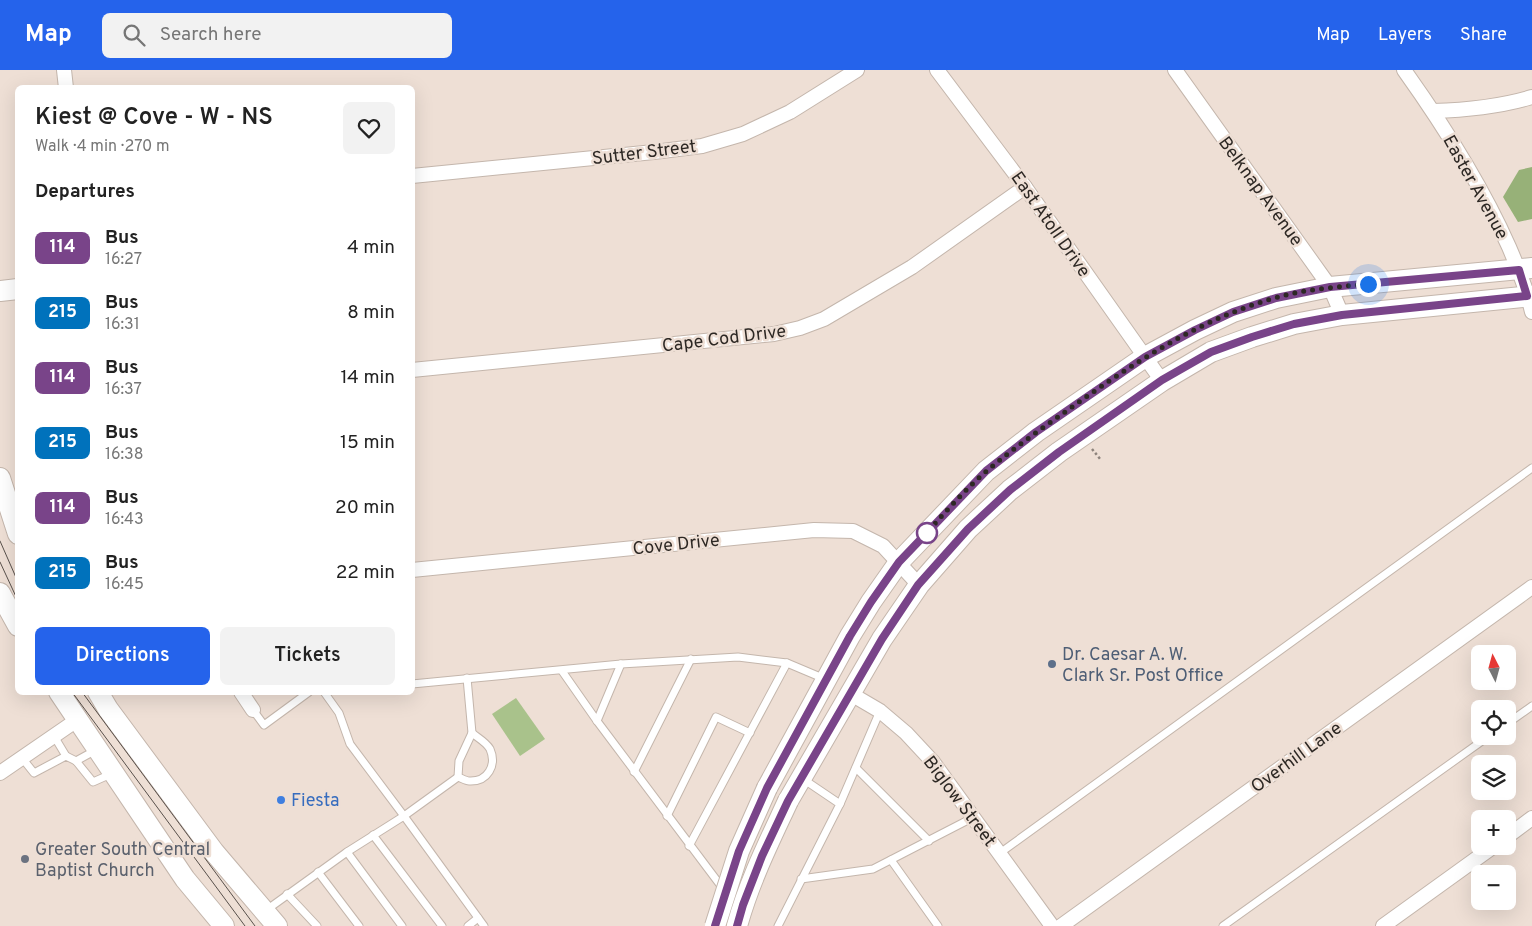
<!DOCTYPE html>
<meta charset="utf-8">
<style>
:root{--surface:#fff;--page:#f2f2f2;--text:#222;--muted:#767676;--accent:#2563eb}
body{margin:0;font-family:Overpass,sans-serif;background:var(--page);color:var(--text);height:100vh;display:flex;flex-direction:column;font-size:19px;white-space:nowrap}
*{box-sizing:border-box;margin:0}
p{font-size:16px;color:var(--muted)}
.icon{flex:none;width:28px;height:28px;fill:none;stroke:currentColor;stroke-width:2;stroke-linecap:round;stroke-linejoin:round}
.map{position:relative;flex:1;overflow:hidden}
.drawer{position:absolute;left:15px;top:15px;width:400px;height:610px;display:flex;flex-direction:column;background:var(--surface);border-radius:8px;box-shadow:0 5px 20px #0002}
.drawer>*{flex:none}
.badge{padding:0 10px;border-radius:8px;font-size:18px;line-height:32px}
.needle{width:32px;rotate:354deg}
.fabs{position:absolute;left:1471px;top:575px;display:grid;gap:10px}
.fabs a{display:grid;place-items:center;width:45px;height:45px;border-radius:8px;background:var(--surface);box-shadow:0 5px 20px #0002;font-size:25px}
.you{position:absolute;width:25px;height:25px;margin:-12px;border:4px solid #fff;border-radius:50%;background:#1a73e8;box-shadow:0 0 0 8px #1a73e833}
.map>.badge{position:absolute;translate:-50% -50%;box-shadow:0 0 0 2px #fff}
h2{padding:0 20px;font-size:19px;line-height:45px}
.round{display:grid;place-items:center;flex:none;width:52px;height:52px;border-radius:8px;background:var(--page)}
.overview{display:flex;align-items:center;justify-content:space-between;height:85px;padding:0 20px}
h1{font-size:24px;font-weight:600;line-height:38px}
.action{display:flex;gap:10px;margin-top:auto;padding:10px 20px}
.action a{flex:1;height:58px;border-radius:8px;background:var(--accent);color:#fff;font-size:20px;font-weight:600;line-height:58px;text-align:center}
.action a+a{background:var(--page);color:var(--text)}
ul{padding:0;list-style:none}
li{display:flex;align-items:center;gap:15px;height:65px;padding:0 20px}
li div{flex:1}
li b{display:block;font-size:19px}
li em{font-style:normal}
li .badge{min-width:55px;font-weight:700;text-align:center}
header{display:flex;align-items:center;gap:30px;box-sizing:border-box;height:70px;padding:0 25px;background:var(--accent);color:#fff}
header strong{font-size:24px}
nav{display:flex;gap:28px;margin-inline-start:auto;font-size:18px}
.search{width:350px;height:45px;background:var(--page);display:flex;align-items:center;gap:12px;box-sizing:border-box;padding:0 18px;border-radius:8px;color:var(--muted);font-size:19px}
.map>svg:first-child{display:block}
.green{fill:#a9c28b}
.forest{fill:#97b178}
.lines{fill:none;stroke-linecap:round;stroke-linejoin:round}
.lane-casing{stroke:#c4b6ac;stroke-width:9}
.street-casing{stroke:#c4b6ac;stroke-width:16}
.secondary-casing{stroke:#c4b6ac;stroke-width:22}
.path{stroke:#8d837c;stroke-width:2.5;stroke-dasharray:2.5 2.5;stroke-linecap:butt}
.lane{stroke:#fff;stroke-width:7}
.street{stroke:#fff;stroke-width:14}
.secondary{stroke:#fff;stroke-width:20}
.tram{stroke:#59514c;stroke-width:1}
.secondary-bridge-casing{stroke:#c4b6ac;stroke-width:22;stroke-linecap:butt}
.secondary-bridge{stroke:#fff;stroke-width:20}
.line-casing{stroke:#fff;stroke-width:11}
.line{stroke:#794489;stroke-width:8}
.walk{stroke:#2d2824;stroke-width:5;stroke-dasharray:0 9}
.stop-dot{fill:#fff;stroke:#794489;stroke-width:2.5}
.service-dot{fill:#5c6f8a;stroke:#eedfd5;stroke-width:2}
.shop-dot{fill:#3f7fe0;stroke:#eedfd5;stroke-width:2}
.worship-dot{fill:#6b7280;stroke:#eedfd5;stroke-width:2}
.labels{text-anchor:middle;stroke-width:5;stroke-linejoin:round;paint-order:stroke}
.street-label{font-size:18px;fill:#2d2824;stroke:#eedfd5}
.service-label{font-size:18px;fill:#4e5e75;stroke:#eedfd5;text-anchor:start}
.shop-label{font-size:18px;fill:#366cbe;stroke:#eedfd5;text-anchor:start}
.worship-label{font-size:18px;fill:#5b616d;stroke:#eedfd5;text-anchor:start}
</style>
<header>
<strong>Map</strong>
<div class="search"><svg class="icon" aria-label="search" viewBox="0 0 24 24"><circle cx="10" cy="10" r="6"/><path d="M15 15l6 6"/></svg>Search here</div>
<nav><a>Map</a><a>Layers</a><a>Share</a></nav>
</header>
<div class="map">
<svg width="1532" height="856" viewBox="0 0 1532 856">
<rect width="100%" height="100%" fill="#eedfd5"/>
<polygon class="green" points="516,628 545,669 520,686 492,644"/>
<polygon class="forest" points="1532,97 1532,149 1518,152 1503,127 1519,100"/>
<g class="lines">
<defs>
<g id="lane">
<polyline points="562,601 597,651 724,820"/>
<polyline points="412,614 621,594 738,587 787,593 825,609"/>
<polyline points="324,622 339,643 350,674 404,746 458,707"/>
<polyline points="253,640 264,655 309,622"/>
<polyline points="597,651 621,594"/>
<polyline points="1508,653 1532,636"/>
<polyline points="54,666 66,686"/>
<polyline points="22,688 34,703 66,686 76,691 93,712 111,704"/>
<polyline points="76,691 96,680"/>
<polyline points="856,698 929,771"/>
<polyline points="634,702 691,589"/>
<polyline points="458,707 459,691 472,663 467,608"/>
<path d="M 458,707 C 461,708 466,711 469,711 C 488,712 497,695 490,679 C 486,672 478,668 472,663"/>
<polyline points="840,734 880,641"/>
<polyline points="667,746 716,647 750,663"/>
<polyline points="373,765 442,856"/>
<polyline points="689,776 787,593"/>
<polyline points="347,782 402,856"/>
<polyline points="1000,783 1532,398"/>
<polyline points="891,790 938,856"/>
<polyline points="318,802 359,856"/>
<polyline points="801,809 873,799 974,747"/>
<polyline points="287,824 317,856"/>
<polyline points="265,841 347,782 404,746 484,856"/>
<polyline points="468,856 478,848"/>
<polyline points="778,856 840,734 803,709"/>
<polyline points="1223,856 1489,666"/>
</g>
<g id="street">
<polyline points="64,0 66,18"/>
<polyline points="937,0 1025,117 1162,311"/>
<polyline points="1175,0 1330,217 1342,245"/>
<path d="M 1404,0 C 1444,56 1481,114 1509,177 C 1518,198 1527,220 1532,242"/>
<path d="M 1433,41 C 1467,40 1499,37 1532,27"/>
<polyline points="412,106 654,82 702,76 743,64 790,42 857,0"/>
<polyline points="412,300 774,264 800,258 824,249 912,197 1025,117"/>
<polyline points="412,500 814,460 853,461 883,476 919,515"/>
<polyline points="241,622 253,640"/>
<polyline points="851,624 880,641 906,663 933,692 1052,856"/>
<polyline points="0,703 77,650"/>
<polyline points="1508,766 1532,748"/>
<polyline points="1061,856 1532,517"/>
<polyline points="1383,856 1494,776"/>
</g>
<g id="secondary">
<polyline points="0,221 18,219"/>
<polyline points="0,408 18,464"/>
<polyline points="0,523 18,556"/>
<polyline points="59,622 185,809 224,856"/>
<polyline points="98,622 108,639 214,782 277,856"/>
<polyline points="767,718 850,566 871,532 899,492 986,401 1036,362 1145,287 1195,260 1233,242 1276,228 1330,217 1532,198"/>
<polyline points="788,731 882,569 919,515 968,459 1010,420 1059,382 1162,311 1211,282 1252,267 1294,254 1342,245 1532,226"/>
</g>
</defs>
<use href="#lane" class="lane-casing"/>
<use href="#street" class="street-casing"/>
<use href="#secondary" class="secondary-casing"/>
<polyline class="path" points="1092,379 1101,390"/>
<use href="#lane" class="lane"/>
<use href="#street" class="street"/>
<use href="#secondary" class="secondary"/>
<g class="tram">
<polyline points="0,471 18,512"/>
<polyline points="0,492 18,531"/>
<polyline points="72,622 245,856"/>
<polyline points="82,622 255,856"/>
</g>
<defs>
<g id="secondary-bridge">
<polyline points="715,856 739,781 767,718"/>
<path d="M 737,856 C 749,812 769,772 788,731"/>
</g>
</defs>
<use href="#secondary-bridge" class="secondary-bridge-casing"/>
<use href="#secondary-bridge" class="secondary-bridge"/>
</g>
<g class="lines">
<defs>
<polyline id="line" points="715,856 739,781 767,718 850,566 871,532 899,492 986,401 1036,362 1145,287 1195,260 1233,242 1276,228 1330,217 1519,200 1527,226 1342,245 1294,254 1252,267 1211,282 1162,310 1059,382 1010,420 968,459 918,515 882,569 788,731 762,786 743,835 737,856"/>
</defs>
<use href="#line" class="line-casing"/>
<use href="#line" class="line"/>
<path class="walk" d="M 927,463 L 922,468 C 943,445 964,420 988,400 C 1015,377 1044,357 1072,337 C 1135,292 1200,249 1275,228 C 1305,219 1337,217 1368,214"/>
</g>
<circle class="stop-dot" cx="927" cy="463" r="10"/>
<circle class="service-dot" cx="1052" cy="594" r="5"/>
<circle class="shop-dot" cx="281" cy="730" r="5"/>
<circle class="worship-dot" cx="25" cy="789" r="5"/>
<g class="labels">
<g class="street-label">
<text transform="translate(644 82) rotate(-7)" y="6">Sutter Street</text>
<text transform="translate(1476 117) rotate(61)" y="6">Easter Avenue</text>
<text transform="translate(1261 121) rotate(54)" y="6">Belknap Avenue</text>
<text transform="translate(1051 154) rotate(55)" y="6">East Atoll Drive</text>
<text transform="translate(724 268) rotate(-7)" y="6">Cape Cod Drive</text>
<text transform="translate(676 474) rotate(-6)" y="6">Cove Drive</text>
<text transform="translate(1296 687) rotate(-36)" y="6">Overhill Lane</text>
<text transform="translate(960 731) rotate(53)" y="6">Biglow Street</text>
</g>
<g class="service-label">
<text x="1062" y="590">Dr. Caesar A. W.<tspan x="1062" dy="21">Clark Sr. Post Office</tspan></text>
</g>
<g class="shop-label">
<text x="291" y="736">Fiesta</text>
</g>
<g class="worship-label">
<text x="35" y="785">Greater South Central<tspan x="35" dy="21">Baptist Church</tspan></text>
</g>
</g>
</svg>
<div class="fabs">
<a><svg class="needle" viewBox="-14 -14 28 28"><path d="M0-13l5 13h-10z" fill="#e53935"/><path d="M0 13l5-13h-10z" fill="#767676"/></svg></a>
<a><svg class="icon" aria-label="locate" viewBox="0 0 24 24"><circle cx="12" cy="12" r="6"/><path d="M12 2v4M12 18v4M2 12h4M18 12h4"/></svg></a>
<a><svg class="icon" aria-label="layers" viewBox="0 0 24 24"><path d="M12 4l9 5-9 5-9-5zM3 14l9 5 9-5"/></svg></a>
<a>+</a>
<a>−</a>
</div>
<div class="you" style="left:1368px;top:214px"></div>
<section class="drawer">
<div class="overview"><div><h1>Kiest @ Cove - W - NS</h1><p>Walk · 4 min · 270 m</p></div><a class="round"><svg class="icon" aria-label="heart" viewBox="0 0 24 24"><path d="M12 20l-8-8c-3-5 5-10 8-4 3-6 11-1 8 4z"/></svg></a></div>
<h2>Departures</h2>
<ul>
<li><span class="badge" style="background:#794489;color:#fff">114</span><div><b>Bus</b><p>16:27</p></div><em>4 min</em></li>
<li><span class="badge" style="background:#0072bc;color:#fff">215</span><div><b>Bus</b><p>16:31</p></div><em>8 min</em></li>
<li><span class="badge" style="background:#794489;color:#fff">114</span><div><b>Bus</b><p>16:37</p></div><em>14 min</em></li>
<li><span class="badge" style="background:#0072bc;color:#fff">215</span><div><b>Bus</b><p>16:38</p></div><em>15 min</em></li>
<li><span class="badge" style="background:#794489;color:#fff">114</span><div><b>Bus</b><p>16:43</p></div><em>20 min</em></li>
<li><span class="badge" style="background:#0072bc;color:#fff">215</span><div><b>Bus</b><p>16:45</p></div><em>22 min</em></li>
</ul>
<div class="action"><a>Directions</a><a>Tickets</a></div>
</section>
</div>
